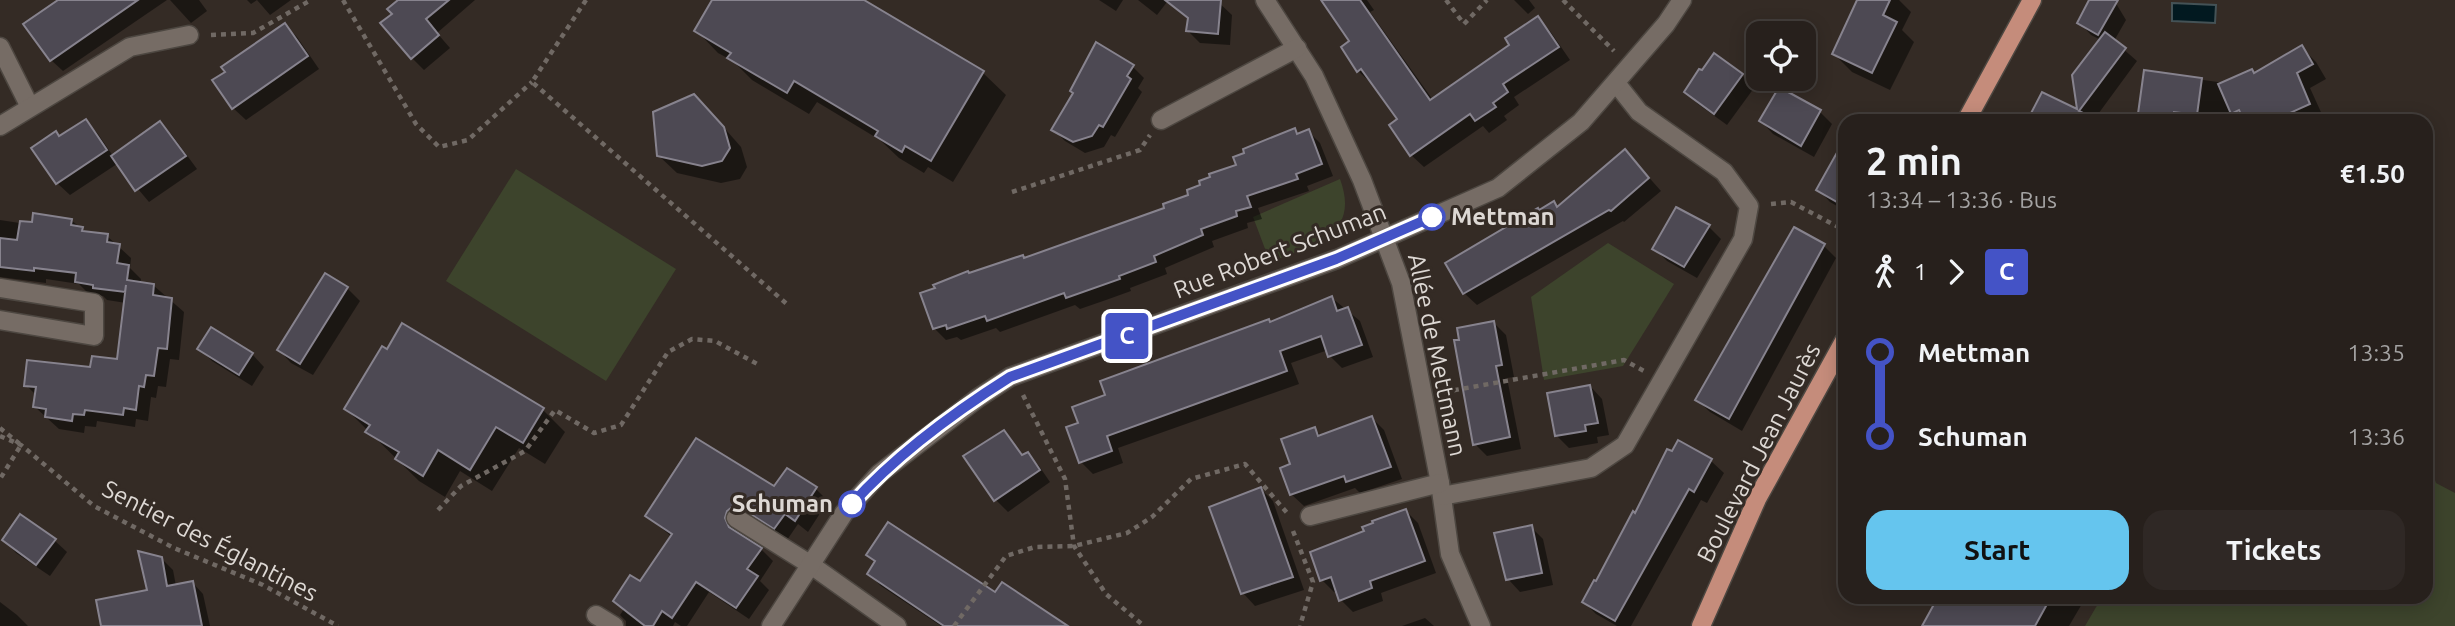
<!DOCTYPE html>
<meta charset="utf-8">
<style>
:root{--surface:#27201c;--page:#2f2825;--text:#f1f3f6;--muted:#a4a3a3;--line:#433e3b;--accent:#65c5ee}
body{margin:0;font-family:Ubuntu,sans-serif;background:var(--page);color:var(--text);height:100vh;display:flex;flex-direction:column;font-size:26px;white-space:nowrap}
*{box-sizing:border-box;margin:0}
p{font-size:23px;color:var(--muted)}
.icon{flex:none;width:38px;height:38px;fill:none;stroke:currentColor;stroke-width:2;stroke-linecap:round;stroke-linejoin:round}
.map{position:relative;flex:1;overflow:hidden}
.side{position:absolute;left:1838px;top:114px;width:595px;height:490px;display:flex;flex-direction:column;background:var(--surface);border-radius:21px;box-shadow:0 4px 18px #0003,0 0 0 2px var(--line)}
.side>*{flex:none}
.badge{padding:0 14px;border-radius:5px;font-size:24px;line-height:46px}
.buttons{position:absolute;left:1746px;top:21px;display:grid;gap:14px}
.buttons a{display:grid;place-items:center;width:70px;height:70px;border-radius:14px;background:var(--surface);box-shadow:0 4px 18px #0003,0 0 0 2px var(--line);font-size:35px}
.map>.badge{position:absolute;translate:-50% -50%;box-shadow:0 0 0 4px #fff}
.legs{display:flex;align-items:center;gap:10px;height:77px;padding:0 28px;font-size:23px}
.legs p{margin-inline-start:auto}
.head{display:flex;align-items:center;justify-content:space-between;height:119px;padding:0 28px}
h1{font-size:38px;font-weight:700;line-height:52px}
.cta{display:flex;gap:14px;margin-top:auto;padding:14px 28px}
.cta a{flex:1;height:80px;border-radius:21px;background:var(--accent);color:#111;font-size:28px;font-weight:700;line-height:80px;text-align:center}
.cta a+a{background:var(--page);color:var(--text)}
ul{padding:0 28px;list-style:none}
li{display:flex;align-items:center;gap:24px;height:84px;font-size:26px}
li i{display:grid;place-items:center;width:10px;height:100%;margin:0 9px;background:currentColor}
li i::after{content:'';width:18px;height:18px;margin:-9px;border:5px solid;border-radius:50%;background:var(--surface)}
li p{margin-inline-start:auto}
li:first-child i{background:linear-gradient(#0000 50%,currentColor 0)}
li:last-child i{background:linear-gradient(currentColor 50%,#0000 0)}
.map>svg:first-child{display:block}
.green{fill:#3d442c}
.water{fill:#021920;stroke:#445256;stroke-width:2}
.shadow{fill:#0007}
.building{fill:#4d4953;stroke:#87838e;stroke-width:2}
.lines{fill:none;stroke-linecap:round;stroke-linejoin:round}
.minor-casing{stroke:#4d4741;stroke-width:21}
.major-casing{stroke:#4d4741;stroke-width:21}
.path{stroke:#706964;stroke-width:4.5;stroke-dasharray:5 5;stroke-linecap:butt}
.minor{stroke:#766c65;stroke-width:18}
.major{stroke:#c58c7b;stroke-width:18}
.line-1-casing{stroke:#fff;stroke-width:16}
.line-1{stroke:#4453c6;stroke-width:10}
.stop-1-dot{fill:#fff;stroke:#4453c6;stroke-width:3.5}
.labels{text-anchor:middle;stroke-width:6;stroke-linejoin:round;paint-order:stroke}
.stop-label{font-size:24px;font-weight:bold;fill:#ddd8d4;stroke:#342b25;text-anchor:start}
.street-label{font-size:24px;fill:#ddd8d4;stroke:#342b25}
</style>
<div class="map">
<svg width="2455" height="626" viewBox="0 0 2455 626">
<rect width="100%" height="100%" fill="#342b25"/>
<g class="green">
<polygon points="516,169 676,269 606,381 446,281"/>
<path d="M 1340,179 C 1361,236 1312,246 1270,262 L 1253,217 Z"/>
<polygon points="1608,243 1674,284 1623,366 1544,380 1531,297"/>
<polygon points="2426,453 2436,483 2455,493 2455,626 2085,626 2102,597 2426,597"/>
</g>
<polygon class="water" points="2172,3 2216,5 2215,23 2172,21"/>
<g class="shadow">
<polygon points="61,0 167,0 63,71 51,60"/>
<polygon points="170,0 199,0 207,11 191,23"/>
<polygon points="247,0 291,0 270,15 257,0 251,4"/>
<polygon points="401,0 475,0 437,33 450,48 424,70 412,58 394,14"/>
<polygon points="714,0 851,0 874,8 983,73 1006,95 953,182 928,167 924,173 899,158 880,140 817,102 809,114 752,80 733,61 718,53 696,30"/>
<polygon points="1099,0 1123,0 1116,11"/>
<polygon points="1138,0 1216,0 1232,15 1230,45 1200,43 1188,31 1189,20 1167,2 1157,15"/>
<polygon points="1323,0 1367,0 1374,10 1370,12 1433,100 1512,45 1538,18 1550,31 1570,60 1514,97 1519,105 1504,116 1507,120 1489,133 1483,126 1424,167 1411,155 1399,120 1372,82 1371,83 1358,71 1352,42"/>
<polygon points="1514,0 1529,0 1535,8 1528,14"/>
<polygon points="1859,0 1899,0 1911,12 1902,30 1914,42 1890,90 1852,72 1834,54"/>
<polygon points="2091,0 2114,0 2126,20 2114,41 2137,61 2093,121 2079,113 2074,75 2101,40 2091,35 2079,22"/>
<polygon points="285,25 297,37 319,69 246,120 233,108"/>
<polygon points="2301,47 2316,62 2326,79 2310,88 2325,121 2139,121 2146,72 2225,83 2255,75"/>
<polygon points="1133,67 1144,78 1138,88 1142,92 1115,137 1111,135 1104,147 1085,153 1065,141 1053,129"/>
<polygon points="1742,75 1754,88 1727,125 1698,104 1686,92"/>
<polygon points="1820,112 1832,124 1814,157 1773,134 1761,121"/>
<polygon points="712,114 741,147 747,167 740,179 721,183 677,173 658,155"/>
<polygon points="86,121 98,134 113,156 160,123 172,135 197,169 149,202 117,164 70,195 57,183"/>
<polygon points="1294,130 1299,135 1308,131 1320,143 1333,176 1307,186 1309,191 1258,208 1262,219 1247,223 1248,228 1212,241 1214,247 1165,268 1167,274 1130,288 1131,291 1106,300 1080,309 1075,305 1000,332 996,328 961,340 957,337 946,340 934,328 970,275 1025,259 1166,209 1190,196"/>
<polygon points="1839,149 1844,152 1844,210 1830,202 1818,189"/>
<polygon points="1637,164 1661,191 1624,222 1623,221 1477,305 1464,293 1553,203 1558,208"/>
<polygon points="0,220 33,225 71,220 87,233 107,236 131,258 130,268 141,279 140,283 153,285 184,312 179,360 170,359 166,387 158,386 156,398 151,397 148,421 136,419 135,427 97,421 96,427 85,426 84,433 59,429 35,407 37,396 26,385 118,361 126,303 107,300 103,296 89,294 79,284 46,279 46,283 0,277"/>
<polygon points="1709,227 1721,239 1697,278 1667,261 1655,249"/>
<polygon points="1824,246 1836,258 1742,431 1710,412 1697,400"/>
<polygon points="326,275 347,288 360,301 313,375 291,363 279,350"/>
<polygon points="1332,298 1360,321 1373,357 1342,368 1330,356 1328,350 1291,363 1299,384 1118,448 1123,463 1093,474 1081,462 1080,424 1107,396"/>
<polygon points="1494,323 1506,335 1514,377 1507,378 1521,449 1487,456 1475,444"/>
<polygon points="200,349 252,354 264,367 252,386 212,361"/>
<polygon points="387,351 543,410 565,432 545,464 519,448 492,491 460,471 445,497 419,481 346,409"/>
<polygon points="1590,386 1602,399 1609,435 1597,437 1598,443 1569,448 1556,435"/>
<polygon points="1372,418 1384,430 1402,479 1360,493 1355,488 1304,506 1291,494 1292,465 1314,429 1322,436"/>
<polygon points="1003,432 1024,456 1027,454 1039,466 1050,482 1008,512 996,500"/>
<polygon points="1679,443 1711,461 1724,473 1707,503 1701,500 1631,626 1617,626 1596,614 1584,602 1597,583"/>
<polygon points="788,470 816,489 828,501 808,532 798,524 787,540 756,520 743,520 736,530 737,533 761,549 773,561 760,581 769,590 749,619 709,592 687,626 681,626 675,622 673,626 626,626 626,621 620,615 624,609 615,601 640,584 672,537 647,516 775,489"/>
<polygon points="1261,489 1273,501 1304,590 1255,606 1243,593"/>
<polygon points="1406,511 1418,523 1436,573 1381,593 1383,601 1353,612 1341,600 1338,591 1334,592 1322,580"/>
<polygon points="1531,527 1543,539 1553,585 1520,592 1508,579"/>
<polygon points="4,540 54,540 67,552 50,576 16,553"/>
<polygon points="868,555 996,595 1065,626 941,626 881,586 869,574 876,562"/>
<polygon points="161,558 173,570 176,586 192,582 203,594 210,626 103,626 149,591"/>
<polygon points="1940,597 2086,597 2069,626 1924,626"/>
<polygon points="0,602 17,615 28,626 0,626"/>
<polygon points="1425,618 1434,626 1402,626"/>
</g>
<g class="building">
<polygon points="58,0 138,0 50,61 23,24"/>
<polygon points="398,0 449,0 426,19 439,35 411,59 380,23 392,14 387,9"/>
<polygon points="712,0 864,0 984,71 931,161 905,146 902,152 875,136 878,131 794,81 787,93 727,58 731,53 694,31"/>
<polygon points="1165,0 1221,0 1218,34 1186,31 1188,18"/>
<polygon points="1321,0 1360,0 1430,100 1509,45 1505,38 1538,16 1559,47 1503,84 1508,92 1493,103 1496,107 1475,121 1470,114 1410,156 1389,125 1397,119 1361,69 1357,72 1341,47 1349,41"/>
<polygon points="1857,0 1890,0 1883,15 1897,22 1872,73 1832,54"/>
<polygon points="2089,0 2118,0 2098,35 2077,23"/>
<polygon points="285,23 308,56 232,109 212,80 225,72 221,67"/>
<polygon points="2105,32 2126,48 2079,111 2099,121 2027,121 2042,92 2077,109 2072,75"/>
<polygon points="1096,42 1134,65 1127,76 1131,79 1103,127 1099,125 1092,136 1073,142 1051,130 1073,93 1070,91"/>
<polygon points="2302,45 2313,64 2297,73 2310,104 2272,121 2244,121 2239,110 2231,114 2218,84 2252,69 2254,73"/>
<polygon points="1714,53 1743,74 1714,114 1684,92 1699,69 1702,70"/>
<polygon points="2144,70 2202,78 2197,115 2174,112 2173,121 2137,121"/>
<polygon points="1779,87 1821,110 1801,146 1759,121"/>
<polygon points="694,94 724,127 730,148 722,161 702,166 657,156 653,112"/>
<polygon points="86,119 107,150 56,184 31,148 56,131 59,136"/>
<polygon points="160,121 186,156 135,191 111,156"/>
<polygon points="1295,128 1297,134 1309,129 1322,164 1296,174 1298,179 1247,196 1251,207 1236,211 1237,216 1201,229 1203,235 1154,256 1156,262 1119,276 1120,279 1066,298 1064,293 987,321 985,316 947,329 946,325 933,329 920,293 935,288 933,285 968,271 969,273 1023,255 1024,258 1164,208 1163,204 1188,195 1187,190 1200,185 1199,181 1210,177 1209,174 1236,165 1233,157 1244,153 1243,149"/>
<polygon points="1844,140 1844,206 1816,190"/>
<polygon points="1625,149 1649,178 1611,211 1609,210 1463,294 1445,263 1538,208 1539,210 1554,201 1557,207"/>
<polygon points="1676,207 1710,225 1684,267 1652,249"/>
<polygon points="33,213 72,219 71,225 83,227 82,231 108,234 107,242 120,244 117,263 129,265 127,280 154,284 153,295 172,298 167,349 158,348 154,376 146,375 144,387 139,386 136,410 124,408 123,415 85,410 84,415 73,414 72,421 45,417 46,409 33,407 36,387 24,386 27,360 90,367 92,356 117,359 126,285 125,292 93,288 93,285 75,282 76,273 34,268 34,271 0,267 0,238 17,240 20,221 32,222"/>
<polygon points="1794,227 1825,244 1729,419 1695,400"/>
<polygon points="325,273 348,287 300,364 277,350"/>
<polygon points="1332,296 1337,311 1348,307 1362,345 1328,357 1321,336 1280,351 1287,371 1107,436 1112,451 1079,463 1066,427 1078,423 1072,407 1105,395 1100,381 1269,319 1270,322"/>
<polygon points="1494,321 1502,365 1496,366 1510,437 1473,445 1454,340 1459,340 1457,328"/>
<polygon points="402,323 544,408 523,443 496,427 470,470 438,450 423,476 395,459 399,452 365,432 370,425 344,409 382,346 387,349"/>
<polygon points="211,327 253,353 239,375 197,349"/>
<polygon points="1590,385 1598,423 1585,425 1586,431 1555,436 1547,393"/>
<polygon points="1372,416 1391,467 1346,482 1344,476 1290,495 1280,468 1290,464 1281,439 1315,427 1318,436"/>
<polygon points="1004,430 1022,455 1028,452 1040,470 994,501 963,456"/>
<polygon points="696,438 774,486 787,468 817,487 795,521 785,514 774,529 741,508 731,508 727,511 725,518 729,527 762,548 747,569 758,576 736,608 696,582 672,618 662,611 653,626 645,626 613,601 630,575 640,581 672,534 645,516"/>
<polygon points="1678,440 1712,459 1694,492 1689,489 1615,621 1582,602 1594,580 1596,581 1633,511 1635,513 1667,449 1672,451"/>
<polygon points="1261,487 1293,577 1241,594 1209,507"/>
<polygon points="1406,509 1425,561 1370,581 1372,588 1339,601 1331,577 1320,581 1310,552 1364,531 1362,527 1373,523 1372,521"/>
<polygon points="20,514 56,539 36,565 2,540"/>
<polygon points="888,522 995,592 1002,582 1068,626 944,626 867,574 875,561 866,555"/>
<polygon points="1532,525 1542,573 1506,580 1494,533"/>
<polygon points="138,551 162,557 167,586 193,581 202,626 101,626 96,600 147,590"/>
<polygon points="1938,597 2051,597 2035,626 1922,626"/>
</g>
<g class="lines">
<defs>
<g id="minor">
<polyline points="1265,0 1314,76 1362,180 1401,283 1440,483 1450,554 1481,626"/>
<polyline points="0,47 30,107"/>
<polyline points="1161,120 1297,48"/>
<polyline points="0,126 130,47 189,35"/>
<polyline points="0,288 94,303 94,336 0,320"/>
<polyline points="1442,496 1591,468 1625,445 1743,239 1749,206 1724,172 1639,112 1616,83"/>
<polyline points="1310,516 1440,483"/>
<polyline points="736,518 811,565 897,626"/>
<polyline points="596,615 614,626"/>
<polyline points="771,626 844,513 879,474 978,398 1010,377 1337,259 1498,188 1581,122 1666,24 1682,0"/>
</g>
<g id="major">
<polyline points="1966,121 2032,0"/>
<polyline points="1701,626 1757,499 1844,341"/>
</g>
</defs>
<use href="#minor" class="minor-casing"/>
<use href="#major" class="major-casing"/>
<g class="path">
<polyline points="343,0 416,124 439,147 468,140 532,82"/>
<polyline points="586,0 532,82 788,305"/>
<polyline points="1446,0 1464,24 1487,0"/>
<polyline points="1563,0 1614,51"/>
<polyline points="211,35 253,33 311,0"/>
<polyline points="1012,192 1140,150 1150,135"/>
<polyline points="1771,204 1791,202 1844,230"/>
<polyline points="1444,392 1624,360 1644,371"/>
<polyline points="1023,395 1065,479 1074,546 1106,594 1144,626"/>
<polyline points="0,428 21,445 0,479"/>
<polyline points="0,436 21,445 94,506 174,548 263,585 338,626"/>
<polyline points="438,510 461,486 525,451 555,410 594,433 621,425 668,352 692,339 715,341 761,366"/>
<polyline points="1293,531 1313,582 1300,626"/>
<polyline points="954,626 1006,556 1035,547 1074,546 1127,533 1152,517 1191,479 1245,464 1288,514"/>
</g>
<use href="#minor" class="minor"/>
<use href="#major" class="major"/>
</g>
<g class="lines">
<defs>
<path id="line-1" d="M 852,504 C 897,454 953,413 1010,377 L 1336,259 L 1432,217"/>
</defs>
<use href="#line-1" class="line-1-casing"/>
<use href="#line-1" class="line-1"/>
</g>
<g class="stop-1-dot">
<circle cx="1432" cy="217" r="12"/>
<circle cx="852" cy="504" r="12"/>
</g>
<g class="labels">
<g class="stop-label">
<text x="1451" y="225">Mettman</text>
<text x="833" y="512" text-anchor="end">Schuman</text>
</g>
<g class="street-label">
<text transform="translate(1280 251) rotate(-21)" y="8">Rue Robert Schuman</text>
<text transform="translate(1437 355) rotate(78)" y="8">Allée de Mettmann</text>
<text transform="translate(1759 453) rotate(-63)" y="8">Boulevard Jean Jaurès</text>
<text transform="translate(210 541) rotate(27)" y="8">Sentier des Églantines</text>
</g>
</g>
</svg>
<div class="buttons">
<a><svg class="icon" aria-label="locate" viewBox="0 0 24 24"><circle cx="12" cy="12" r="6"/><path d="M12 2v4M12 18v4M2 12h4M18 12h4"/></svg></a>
</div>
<b class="badge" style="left:1127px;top:336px;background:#4453c6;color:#fff">C</b>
<section class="side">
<div class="head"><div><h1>2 min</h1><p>13:34 – 13:36 · Bus</p></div><b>€1.50</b></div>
<div class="legs"><svg class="icon" aria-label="walk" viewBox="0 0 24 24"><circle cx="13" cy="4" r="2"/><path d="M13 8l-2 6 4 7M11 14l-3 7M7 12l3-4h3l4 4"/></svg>1<svg class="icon" aria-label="forward" viewBox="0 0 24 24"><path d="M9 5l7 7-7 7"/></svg><b class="badge" style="background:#4453c6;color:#fff">C</b></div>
<ul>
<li><i style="color:#4453c6"></i><b>Mettman</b><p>13:35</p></li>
<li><i style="color:#4453c6"></i><b>Schuman</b><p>13:36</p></li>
</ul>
<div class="cta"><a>Start</a><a>Tickets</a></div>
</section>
</div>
